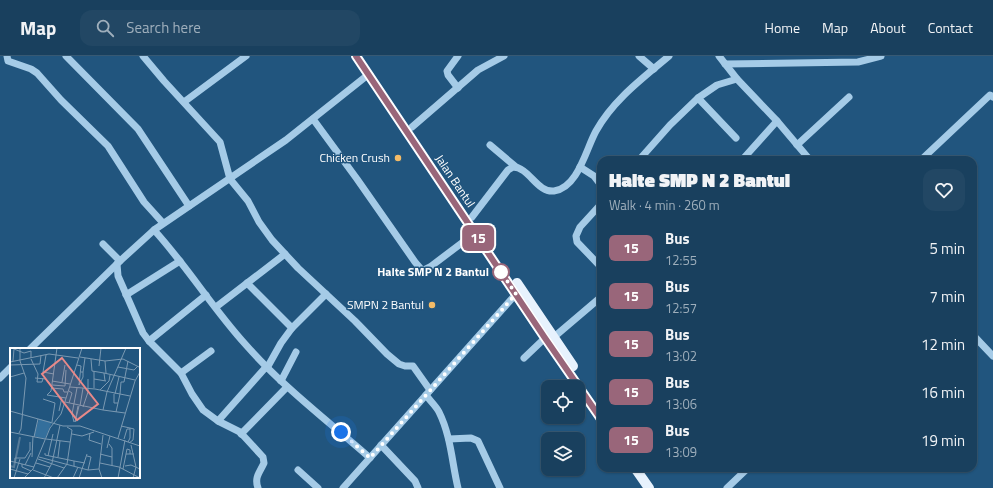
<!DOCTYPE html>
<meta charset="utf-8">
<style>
:root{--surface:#19405e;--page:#224764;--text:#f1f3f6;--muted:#9fafbc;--line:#375973}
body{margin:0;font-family:"Titillium Web",sans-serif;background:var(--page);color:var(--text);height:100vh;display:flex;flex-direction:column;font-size:15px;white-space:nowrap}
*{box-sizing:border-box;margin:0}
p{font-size:13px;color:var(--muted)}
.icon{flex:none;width:22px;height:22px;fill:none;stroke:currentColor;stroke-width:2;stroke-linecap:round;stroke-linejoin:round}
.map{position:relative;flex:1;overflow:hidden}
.panel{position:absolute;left:597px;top:100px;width:380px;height:316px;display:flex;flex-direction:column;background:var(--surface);border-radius:12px;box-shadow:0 1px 3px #0004,0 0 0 1px var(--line)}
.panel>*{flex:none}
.badge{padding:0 8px;border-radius:6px;font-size:14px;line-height:26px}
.controls{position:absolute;left:541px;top:324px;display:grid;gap:8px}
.controls a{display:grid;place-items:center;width:44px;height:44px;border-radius:8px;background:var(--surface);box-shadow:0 1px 3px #0004,0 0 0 1px var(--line);font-size:20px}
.you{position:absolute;width:20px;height:20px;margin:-10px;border:3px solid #fff;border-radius:50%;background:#1a73e8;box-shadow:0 0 0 6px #1a73e833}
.map>.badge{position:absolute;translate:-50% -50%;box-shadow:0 0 0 2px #fff}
.round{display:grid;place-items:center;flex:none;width:42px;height:42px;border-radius:12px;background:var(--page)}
.overview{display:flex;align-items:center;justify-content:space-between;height:68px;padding:0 12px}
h1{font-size:19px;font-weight:800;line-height:30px}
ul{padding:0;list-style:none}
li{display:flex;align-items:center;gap:12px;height:48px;padding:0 12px}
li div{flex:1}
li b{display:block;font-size:15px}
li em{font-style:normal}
li .badge{min-width:44px;font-weight:700;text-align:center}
header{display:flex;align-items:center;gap:24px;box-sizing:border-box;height:56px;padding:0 20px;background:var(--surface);border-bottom:1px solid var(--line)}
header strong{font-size:19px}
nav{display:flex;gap:22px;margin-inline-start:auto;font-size:14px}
.search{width:280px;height:36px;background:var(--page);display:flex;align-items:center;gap:10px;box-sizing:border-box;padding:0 14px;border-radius:12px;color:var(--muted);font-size:15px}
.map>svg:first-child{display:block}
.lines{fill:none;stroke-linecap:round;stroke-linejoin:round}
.minor{stroke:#a5cbe7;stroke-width:7}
.major{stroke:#e7f2fd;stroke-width:10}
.line-casing{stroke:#fff;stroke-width:9}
.line{stroke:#99667a;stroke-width:6}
.walk{stroke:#fff;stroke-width:4;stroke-dasharray:0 7.2}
.poi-dot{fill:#f4bb67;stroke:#21557e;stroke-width:1.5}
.stop-dot{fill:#fff;stroke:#99667a;stroke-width:2}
.labels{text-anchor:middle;stroke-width:3;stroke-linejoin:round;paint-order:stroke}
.poi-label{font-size:12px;fill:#fff;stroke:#21557e;text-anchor:end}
.street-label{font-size:12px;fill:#fff;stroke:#21557e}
.stop-label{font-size:12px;font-weight:bold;fill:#fff;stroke:#21557e;text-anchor:end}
.inset-river{fill:none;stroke:#567b99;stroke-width:2}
.inset-road{fill:none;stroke:#7a99b2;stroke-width:1}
.view{fill:#e88989;fill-opacity:0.15;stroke:#e88989;stroke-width:2}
.inset-edge{fill:none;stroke:#fff;stroke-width:2}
</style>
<header>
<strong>Map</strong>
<div class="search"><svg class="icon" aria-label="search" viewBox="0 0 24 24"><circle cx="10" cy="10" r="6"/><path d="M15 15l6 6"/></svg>Search here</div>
<nav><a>Home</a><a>Map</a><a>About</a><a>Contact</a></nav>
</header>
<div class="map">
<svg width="993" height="432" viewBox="0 0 993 432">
<rect width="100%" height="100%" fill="#21557e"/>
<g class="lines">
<g class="minor">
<polyline points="7,0 8,5 31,13 37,17 61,44 108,90 144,146 163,167"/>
<polyline points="66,0 138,73 189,150"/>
<polyline points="143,0 164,25 220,86 230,123 248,145 259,166 272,184 298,212 355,265 387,298 399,308 405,310 413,310 430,334"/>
<polyline points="639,0 654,13"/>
<polyline points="719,0 737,23 777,65 810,104"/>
<polyline points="725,8 858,6 881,0"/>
<polyline points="458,32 448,19 447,15 458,0"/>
<polyline points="698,42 736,82"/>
<polyline points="184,46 246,0"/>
<polyline points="313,63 357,123 415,206 421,213 424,214 430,211 475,177"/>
<polyline points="412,71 478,14 504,0"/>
<polyline points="490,89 516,111"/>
<polyline points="797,89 849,41"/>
<polyline points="639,104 670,69 698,42 717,29 737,23"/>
<polyline points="742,104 777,65"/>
<polyline points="921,104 990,39 993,41"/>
<polyline points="580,111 594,120 601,129"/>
<polyline points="601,148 580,171 576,180 577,186 601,211"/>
<path d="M 472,161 L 508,114 L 513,111 C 529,111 537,137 554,135 C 578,132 586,93 596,75 C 613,44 643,22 669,0"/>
<path d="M 154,174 C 187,210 213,253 246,289 C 283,331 328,365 370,402"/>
<polyline points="103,188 120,205"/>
<path d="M 117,208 L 118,220 L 122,229 L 143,277 L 149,285 L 181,317 L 192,338 L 203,354 L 218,365 L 240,376 L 263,401 L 264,407 C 260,416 254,421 258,432"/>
<polyline points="247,227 292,272 281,287 267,312"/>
<polyline points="126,239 180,205"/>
<polyline points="216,251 285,198"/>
<polyline points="292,272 326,238"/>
<polyline points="973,279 993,300"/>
<polyline points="554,281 601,241"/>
<polyline points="149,285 206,239"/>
<polyline points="30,293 120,205 154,174 286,84 369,18"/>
<polyline points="524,302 545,282"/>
<polyline points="181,317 211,295"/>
<polyline points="0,322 11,311"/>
<polyline points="281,325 296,296"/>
<path d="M 426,339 C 430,345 436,350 439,356 C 451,380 452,407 458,432"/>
<polyline points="218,365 266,311"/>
<polyline points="241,378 287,331"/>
<polyline points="449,383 471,382 478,385 500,432"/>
<polyline points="381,389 415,425 418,432"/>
<polyline points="298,414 318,432"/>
<polyline points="343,432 516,238"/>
<polyline points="727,432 748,412"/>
</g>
<g class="major">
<polyline points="356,0 545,282 601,363"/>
<polyline points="517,227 573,310"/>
<polyline points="635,412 649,432"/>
</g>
</g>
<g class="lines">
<defs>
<polyline id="line" points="356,0 545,282 601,363"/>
</defs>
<use href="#line" class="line-casing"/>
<use href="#line" class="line"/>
<polyline class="walk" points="341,376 370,402 516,238 501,216"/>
</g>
<g class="poi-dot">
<circle cx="398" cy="102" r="4"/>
<circle cx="432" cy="249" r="4"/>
</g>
<circle class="stop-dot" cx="501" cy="216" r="8"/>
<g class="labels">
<g class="poi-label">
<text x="390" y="106">Chicken Crush</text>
<text x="424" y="253">SMPN 2 Bantul</text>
</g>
<g class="street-label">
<text transform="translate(455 125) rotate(56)" y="4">Jalan Bantul</text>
</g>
<g class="stop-label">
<text x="489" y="220">Halte SMP N 2 Bantul</text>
</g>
</g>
<g transform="translate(10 292)">
<rect width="130" height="130" fill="#21557e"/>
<path d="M 29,71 L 42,74 L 35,91 L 24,88 Z" fill="#346f9c"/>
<path class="inset-river" d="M 0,118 L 4,119 L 10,89"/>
<path class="inset-road" d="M 47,0 L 41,43 L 37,47 L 56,50M 4,1 L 14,5 L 21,3 L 21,10M 36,7 L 33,24 L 44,26M 70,9 L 95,13 L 113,11 L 129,19M 21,11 L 28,26 L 27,34 L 32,34 L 33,30M 81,11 L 82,23 L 94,25 L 95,33M 3,13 L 4,1M 95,13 L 96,25M 0,14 L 39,6 L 68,10M 0,17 L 30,16 L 31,7M 67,17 L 71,18 L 69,37M 89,18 L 91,0M 108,19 L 124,22 L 128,18M 73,24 L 75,10M 94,25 L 125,32M 0,29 L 14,25M 25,30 L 36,31 L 41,37M 84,31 L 96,33M 42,33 L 60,36M 52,34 L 55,17M 111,34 L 114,34 L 118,13M 42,37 L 55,38 L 56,22M 69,37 L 73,29 L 73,24 L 71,24M 60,39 L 85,41 L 120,48M 41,40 L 53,41 L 54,44 L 58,44M 84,40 L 84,23M 90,42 L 99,33 L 100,27M 59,43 L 62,45 L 59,55M 97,44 L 116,0M 104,46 L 104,55 L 108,55M 105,46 L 109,29M 110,46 L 111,34M 33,51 L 45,55 L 42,74M 55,54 L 93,62 L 97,44M 70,58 L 73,40M 73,59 L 78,44 L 78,31M 93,62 L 115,65M 0,63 L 53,78 L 70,78 L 130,98M 49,63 L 52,49M 106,64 L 110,46M 64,74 L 62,66 L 67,40M 65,74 L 68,58M 65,74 L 69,58M 111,78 L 120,80 L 120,90 L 118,94M 0,84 L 35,91M 9,85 L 11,81 L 16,30 L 10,13 L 10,0M 80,85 L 79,92 L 91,96M 62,86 L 72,88 L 84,84M 24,89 L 28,71M 108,90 L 125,33 L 130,24M 36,91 L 60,94M 114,91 L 117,81 L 120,81M 119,95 L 123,92 L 124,81 L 120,80M 99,96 L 102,100 L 102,118M 121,97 L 126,119 L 123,130M 97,100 L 100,88M 35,105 L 35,107 L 64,113M 90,106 L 102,109M 116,106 L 117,101 L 120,102 L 120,106M 38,108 L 43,86M 77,108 L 81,109 L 78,122M 22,109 L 23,88M 29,109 L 78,122 L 89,121M 48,109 L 50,93M 28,111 L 54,120M 0,113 L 24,119M 5,114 L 5,110 L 15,110 L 20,102 L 20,94M 26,115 L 40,119M 90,115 L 109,119 L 130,130M 12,116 L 12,119 L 21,123M 15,117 L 21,105M 64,118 L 64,113 L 75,115M 115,118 L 121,117 L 130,121M 0,121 L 18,126M 113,121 L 116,106 L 124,106M 23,122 L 44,130M 4,130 L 10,111M 14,130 L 23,121 L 40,80 L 51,66 L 72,0M 34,130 L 42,115 L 50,77M 47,130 L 57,116 L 62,82 L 57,79M 63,130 L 68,119M 69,130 L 77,106M 92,130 L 89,121 L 93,87M 108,130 L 115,92"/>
<path class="view" d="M 52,10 L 88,56 L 67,72 L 32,26 Z"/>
<rect width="130" height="130" class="inset-edge"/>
</g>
</svg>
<div class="controls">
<a><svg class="icon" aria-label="locate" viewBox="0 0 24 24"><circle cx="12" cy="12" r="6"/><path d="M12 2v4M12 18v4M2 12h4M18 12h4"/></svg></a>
<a><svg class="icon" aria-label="layers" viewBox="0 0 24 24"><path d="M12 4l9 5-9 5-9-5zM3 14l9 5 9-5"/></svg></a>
</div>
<div class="you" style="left:341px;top:376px"></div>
<b class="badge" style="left:478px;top:182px;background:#99667a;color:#fff">15</b>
<section class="panel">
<div class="overview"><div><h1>Halte SMP N 2 Bantul</h1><p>Walk · 4 min · 260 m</p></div><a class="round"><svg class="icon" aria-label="heart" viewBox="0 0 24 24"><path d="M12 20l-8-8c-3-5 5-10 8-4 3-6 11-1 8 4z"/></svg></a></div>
<ul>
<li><span class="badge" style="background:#99667a;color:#fff">15</span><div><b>Bus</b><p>12:55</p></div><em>5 min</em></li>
<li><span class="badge" style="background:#99667a;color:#fff">15</span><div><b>Bus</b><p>12:57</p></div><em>7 min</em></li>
<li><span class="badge" style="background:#99667a;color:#fff">15</span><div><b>Bus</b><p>13:02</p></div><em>12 min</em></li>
<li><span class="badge" style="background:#99667a;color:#fff">15</span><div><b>Bus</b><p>13:06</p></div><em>16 min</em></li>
<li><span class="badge" style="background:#99667a;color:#fff">15</span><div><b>Bus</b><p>13:09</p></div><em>19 min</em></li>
</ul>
</section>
</div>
